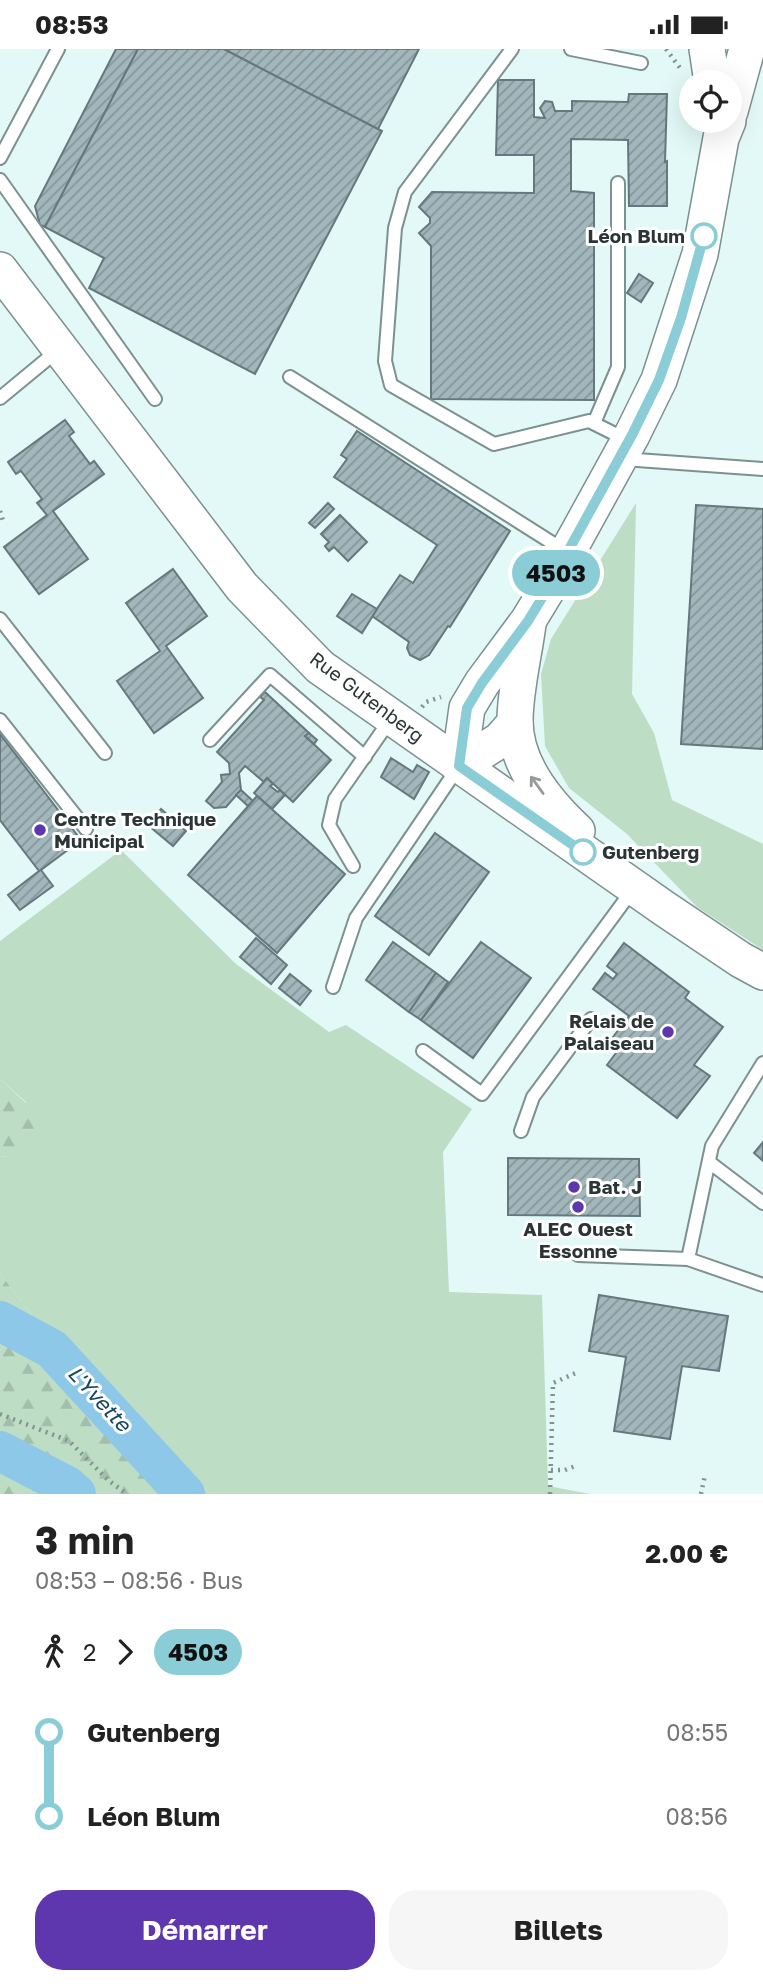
<!DOCTYPE html>
<html lang="fr">
<meta charset="utf-8">
<style>
:root{--surface:#fff;--page:#f6f6f6;--text:#222;--muted:#767676;--accent:#5e36ae}
body{margin:0;font-family:"Golos Text",sans-serif;background:var(--page);color:var(--text);height:100vh;display:flex;flex-direction:column;font-size:26px;white-space:nowrap}
*{box-sizing:border-box;margin:0}
p{font-size:23px;color:var(--muted)}
.icon{flex:none;width:38px;height:38px;fill:none;stroke:currentColor;stroke-width:2;stroke-linecap:round;stroke-linejoin:round}
.map{position:relative;height:1445px;overflow:hidden}
.drawer{display:flex;flex-direction:column;background:var(--surface);flex:1}
.drawer>*{flex:none}
.badge{padding:0 14px;border-radius:23px;font-size:24px;line-height:46px}
.tools{position:absolute;left:679px;top:21px;display:grid;gap:14px}
.tools a{display:grid;place-items:center;width:63px;height:63px;border-radius:50%;background:var(--surface);box-shadow:0 7px 28px #0002;font-size:35px}
.map>.badge{position:absolute;translate:-50% -50%;box-shadow:0 0 0 4px #fff}
.legs{display:flex;align-items:center;gap:10px;height:77px;padding:0 35px;font-size:23px}
.legs p{margin-inline-start:auto}
.summary{display:flex;align-items:center;justify-content:space-between;height:119px;padding:0 35px}
h1{font-size:38px;font-weight:700;line-height:52px}
.primary-button{display:flex;gap:14px;margin-top:auto;padding:14px 35px}
.primary-button a{flex:1;height:80px;border-radius:28px;background:var(--accent);color:#fff;font-size:28px;font-weight:700;line-height:80px;text-align:center}
.primary-button a+a{background:var(--page);color:var(--text)}
ul{padding:0 35px;list-style:none}
li{display:flex;align-items:center;gap:24px;height:84px;font-size:26px}
li i{display:grid;place-items:center;width:10px;height:100%;margin:0 9px;background:currentColor}
li i::after{content:'';width:18px;height:18px;margin:-9px;border:5px solid;border-radius:50%;background:var(--surface)}
li p{margin-inline-start:auto}
li:first-child i{background:linear-gradient(#0000 50%,currentColor 0)}
li:last-child i{background:linear-gradient(currentColor 50%,#0000 0)}
.status{display:flex;justify-content:space-between;align-items:center;height:49px;padding:0 35px;background:var(--surface);direction:ltr}
.status svg{height:19px;fill:currentColor}
.map>svg:first-child{display:block}
.green{fill:#bdddc5}
.forest{fill:url(#forest-firs)}
.lines{fill:none;stroke-linecap:round;stroke-linejoin:round}
.river{stroke:#8dc8e8;stroke-width:40}
.building{fill:url(#building-hatch);stroke:#65787d;stroke-width:2}
.lane-casing{stroke:#7c9190;stroke-width:16}
.secondary-casing{stroke:#7c9190;stroke-width:38}
.path{stroke:#829291;stroke-width:4.5;stroke-dasharray:2 5;stroke-linecap:butt}
.lane{stroke:#fff;stroke-width:12}
.secondary{stroke:#fff;stroke-width:35}
.oneway{stroke:#969a9a}
.line-1-casing{stroke:#fff;stroke-width:16}
.line-1{stroke:#8bcdd7;stroke-width:10}
.stop-1-dot{fill:#fff;stroke:#8bcdd7;stroke-width:3.5}
.poi-dot{fill:#5e36ae;stroke:#fff;stroke-width:2.5}
.labels{text-anchor:middle;stroke-width:6;stroke-linejoin:round;paint-order:stroke}
.stop-label{font-size:19px;font-weight:bold;fill:#2c3535;stroke:#fff;text-anchor:end}
.street-label{font-size:19px;fill:#2c3535;stroke:#fff}
.poi-label{font-size:19px;font-weight:bold;fill:#2c3535;stroke:#fff;text-anchor:start}
.water-label{font-size:21px;font-style:italic;fill:#17475e;stroke:#fff}
</style>
<div class="status"><b>08:53</b><svg viewBox="0 0 49 12"><path d="M0 12V9h3v3zM5 12V6h3v6zM10 12V3h3v9zM15 12V0h3v12zM26 1h20v11H26zM47 4h2v5h-2z"/></svg></div>
<div class="map">
<svg width="763" height="1445" viewBox="0 0 763 1445">
<defs>
<pattern id="forest-firs" width="22" height="20" patternUnits="userSpaceOnUse" patternTransform="scale(1.75)"><rect width="22" height="20" fill="#bdddc5"/><path d="M5 1l3.5 6h-7zM16 11l3.5 6h-7z" fill="#a3beaa"/></pattern>
<pattern id="building-hatch" width="6" height="6" patternUnits="userSpaceOnUse" patternTransform="scale(1.75)"><rect width="6" height="6" fill="#a2b7bc"/><path d="M-1 1l2-2M0 6l6-6M5 7l2-2" fill="none" stroke="#84969a"/></pattern>
</defs>
<rect width="100%" height="100%" fill="#e2f9f7"/>
<g class="green">
<polygon points="636,454 632,645 654,684 672,751 763,795 763,901 697,858 627,785 569,739 545,697 541,625 551,590"/>
<polygon points="121,801 236,915 329,983 346,976 472,1060 443,1103 449,1243 542,1246 548,1437 590,1445 209,1445 171,1401 32,1267 0,1224 0,1107 9,1108 26,1053 0,1030 0,892"/>
</g>
<g class="forest">
<polygon points="0,1030 26,1054 35,1082 9,1108 0,1107"/>
<polygon points="0,1224 32,1267 171,1401 209,1445 0,1445"/>
</g>
<g class="lines">
<g class="river">
<polyline points="0,1272 52,1300 185,1445"/>
<polyline points="0,1402 67,1437 76,1445"/>
</g>
</g>
<g class="building">
<polygon points="116,0 138,0 45,178 40,176 35,157"/>
<polygon points="138,0 224,0 382,82 255,325 89,239 104,209 45,178"/>
<polygon points="224,0 419,0 378,80"/>
<polygon points="498,31 534,31 534,68 545,69 540,59 545,52 552,53 555,62 572,62 572,52 628,53 629,45 667,45 665,113 667,112 667,157 629,157 628,91 571,90 571,142 594,144 594,351 431,350 431,197 419,184 430,174 430,169 419,158 432,143 534,144 534,106 496,106"/>
<polygon points="639,225 653,234 641,253 627,244"/>
<polygon points="65,371 74,383 69,387 90,415 94,412 104,425 53,462 88,510 39,545 4,498 47,466 37,454 42,450 21,422 16,425 8,413"/>
<polygon points="357,382 510,482 450,578 448,577 429,606 420,611 410,606 407,599 409,593 372,567 400,526 413,534 437,496 334,428 347,410 341,406"/>
<polygon points="328,454 334,460 315,479 309,474"/>
<polygon points="696,456 763,460 763,700 681,695"/>
<polygon points="340,466 367,493 348,512 334,498 329,502 325,497 329,493 321,485"/>
<polygon points="173,520 207,567 166,597 203,649 154,684 117,632 160,602 126,554"/>
<polygon points="352,545 377,560 362,584 337,567"/>
<polygon points="265,643 309,684 305,687 331,711 293,753 267,729 264,733 245,717 239,724 241,741 226,758 214,759 206,752 222,733 221,726 230,725 229,714 217,703 264,651 260,648"/>
<polygon points="309,684 317,691 314,695 305,687"/>
<polygon points="0,685 81,791 41,821 53,837 20,861 8,846 39,822 0,771"/>
<polygon points="391,709 413,723 417,716 429,723 414,750 381,728"/>
<polygon points="267,729 273,735 270,737 278,743 280,741 285,746 272,760 254,744"/>
<polygon points="241,741 253,752 248,757 236,746"/>
<polygon points="257,747 345,825 277,904 188,826"/>
<polygon points="161,760 186,782 173,797 148,776"/>
<polygon points="435,784 489,823 429,906 375,867"/>
<polygon points="256,889 287,916 271,935 240,908"/>
<polygon points="393,893 436,924 409,963 366,931"/>
<polygon points="481,893 531,929 473,1009 421,971"/>
<polygon points="624,894 689,943 685,949 723,978 694,1016 710,1027 677,1069 607,1016 622,996 613,988 629,967 593,940 605,924 613,930 617,925 607,917"/>
<polygon points="436,924 448,933 421,971 409,963"/>
<polygon points="290,925 311,942 300,956 279,939"/>
<polygon points="763,1093 763,1112 754,1104"/>
<polygon points="508,1109 639,1110 640,1167 508,1166"/>
<polygon points="599,1246 728,1267 719,1322 682,1317 670,1390 614,1382 626,1308 589,1302"/>
</g>
<g class="lines">
<defs>
<g id="lane">
<polyline points="512,0 405,143 395,179 385,312 391,336 494,395 589,372 627,391"/>
<polyline points="571,0 641,14"/>
<polyline points="0,109 58,0"/>
<polyline points="0,131 155,350"/>
<polyline points="290,328 565,502"/>
<polyline points="0,349 57,302"/>
<polyline points="594,374 618,318 618,134"/>
<polyline points="623,410 763,420"/>
<polyline points="0,570 105,704"/>
<polyline points="0,671 86,780"/>
<polyline points="210,691 270,626 365,708"/>
<polyline points="353,817 329,776 335,750 390,671"/>
<polyline points="333,938 356,869 457,720"/>
<polyline points="423,1002 482,1045 634,839"/>
<polyline points="763,1014 712,1097 688,1210 763,1236"/>
<polyline points="521,1082 533,1048 591,970"/>
<polyline points="709,1113 763,1154"/>
<polyline points="578,1206 688,1210"/>
</g>
<g id="secondary">
<polyline points="707,0 712,33"/>
<polyline points="730,62 747,0"/>
<polyline points="0,221 242,538 320,618 665,860 741,911 763,923"/>
<path d="M 528,575 C 524,606 515,642 515,672 C 515,715 548,755 577,782"/>
<polyline points="459,717 467,659 482,634 528,572 545,544 632,386 659,331 700,205 721,89 728,72"/>
<polyline points="459,717 500,691 515,674"/>
</g>
</defs>
<use href="#lane" class="lane-casing"/>
<use href="#secondary" class="secondary-casing"/>
<g class="path">
<polyline points="666,0 680,19"/>
<polyline points="0,462 4,475"/>
<polyline points="422,658 426,653 441,648"/>
<polyline points="0,1365 69,1392 108,1431 127,1445"/>
<polyline points="551,1421 565,1421 578,1416"/>
<polyline points="550,1445 553,1334 578,1323"/>
<polyline points="701,1445 705,1426"/>
</g>
<use href="#lane" class="lane"/>
<use href="#secondary" class="secondary"/>
</g>
<defs><path id="oneway-shaft" d="M-6 0H5M1.5-3L5.5 0L1.5 3" fill="none" stroke-width="1.6" stroke-linecap="round" stroke-linejoin="round" transform="scale(1.75)"/></defs>
<use class="oneway" href="#oneway-shaft" transform="translate(537 736) rotate(-126)"/>
<g class="lines">
<defs>
<polyline id="line-1" points="583,803 459,717 467,659 482,634 528,572 545,544 632,386 659,331 681,269 704,187"/>
</defs>
<use href="#line-1" class="line-1-casing"/>
<use href="#line-1" class="line-1"/>
</g>
<g class="stop-1-dot">
<circle cx="704" cy="187" r="12"/>
<circle cx="583" cy="803" r="12"/>
</g>
<g class="poi-dot">
<circle cx="40" cy="781" r="7"/>
<circle cx="668" cy="983" r="7"/>
<circle cx="574" cy="1138" r="7"/>
<circle cx="578" cy="1158" r="7"/>
</g>
<g class="labels">
<g class="stop-label">
<text x="685" y="194">Léon Blum</text>
<text x="602" y="810" text-anchor="start">Gutenberg</text>
</g>
<g class="street-label">
<text transform="translate(367 648) rotate(37)" y="7">Rue Gutenberg</text>
</g>
<g class="poi-label">
<text x="54" y="777">Centre Technique<tspan x="54" dy="22">Municipal</tspan></text>
<text x="654" y="979" text-anchor="end">Relais de<tspan x="654" dy="22">Palaiseau</tspan></text>
<text x="588" y="1145">Bat. J</text>
<text x="578" y="1187" text-anchor="middle">ALEC Ouest<tspan x="578" dy="22">Essonne</tspan></text>
</g>
<g class="water-label">
<text transform="translate(99 1350) rotate(47)" y="7">L'Yvette</text>
</g>
</g>
</svg>
<div class="tools">
<a><svg class="icon" aria-label="locate" viewBox="0 0 24 24"><circle cx="12" cy="12" r="6"/><path d="M12 2v4M12 18v4M2 12h4M18 12h4"/></svg></a>
</div>
<b class="badge" style="left:556px;top:524px;background:#8bcdd7;color:#111">4503</b>
</div>
<section class="drawer">
<div class="summary"><div><h1>3 min</h1><p>08:53 – 08:56 · Bus</p></div><b>2.00 €</b></div>
<div class="legs"><svg class="icon" aria-label="walk" viewBox="0 0 24 24"><circle cx="13" cy="4" r="2"/><path d="M13 8l-2 6 4 7M11 14l-3 7M7 12l3-4h3l4 4"/></svg>2<svg class="icon" aria-label="forward" viewBox="0 0 24 24"><path d="M9 5l7 7-7 7"/></svg><b class="badge" style="background:#8bcdd7;color:#111">4503</b></div>
<ul>
<li><i style="color:#8bcdd7"></i><b>Gutenberg</b><p>08:55</p></li>
<li><i style="color:#8bcdd7"></i><b>Léon Blum</b><p>08:56</p></li>
</ul>
<div class="primary-button"><a>Démarrer</a><a>Billets</a></div>
</section>
